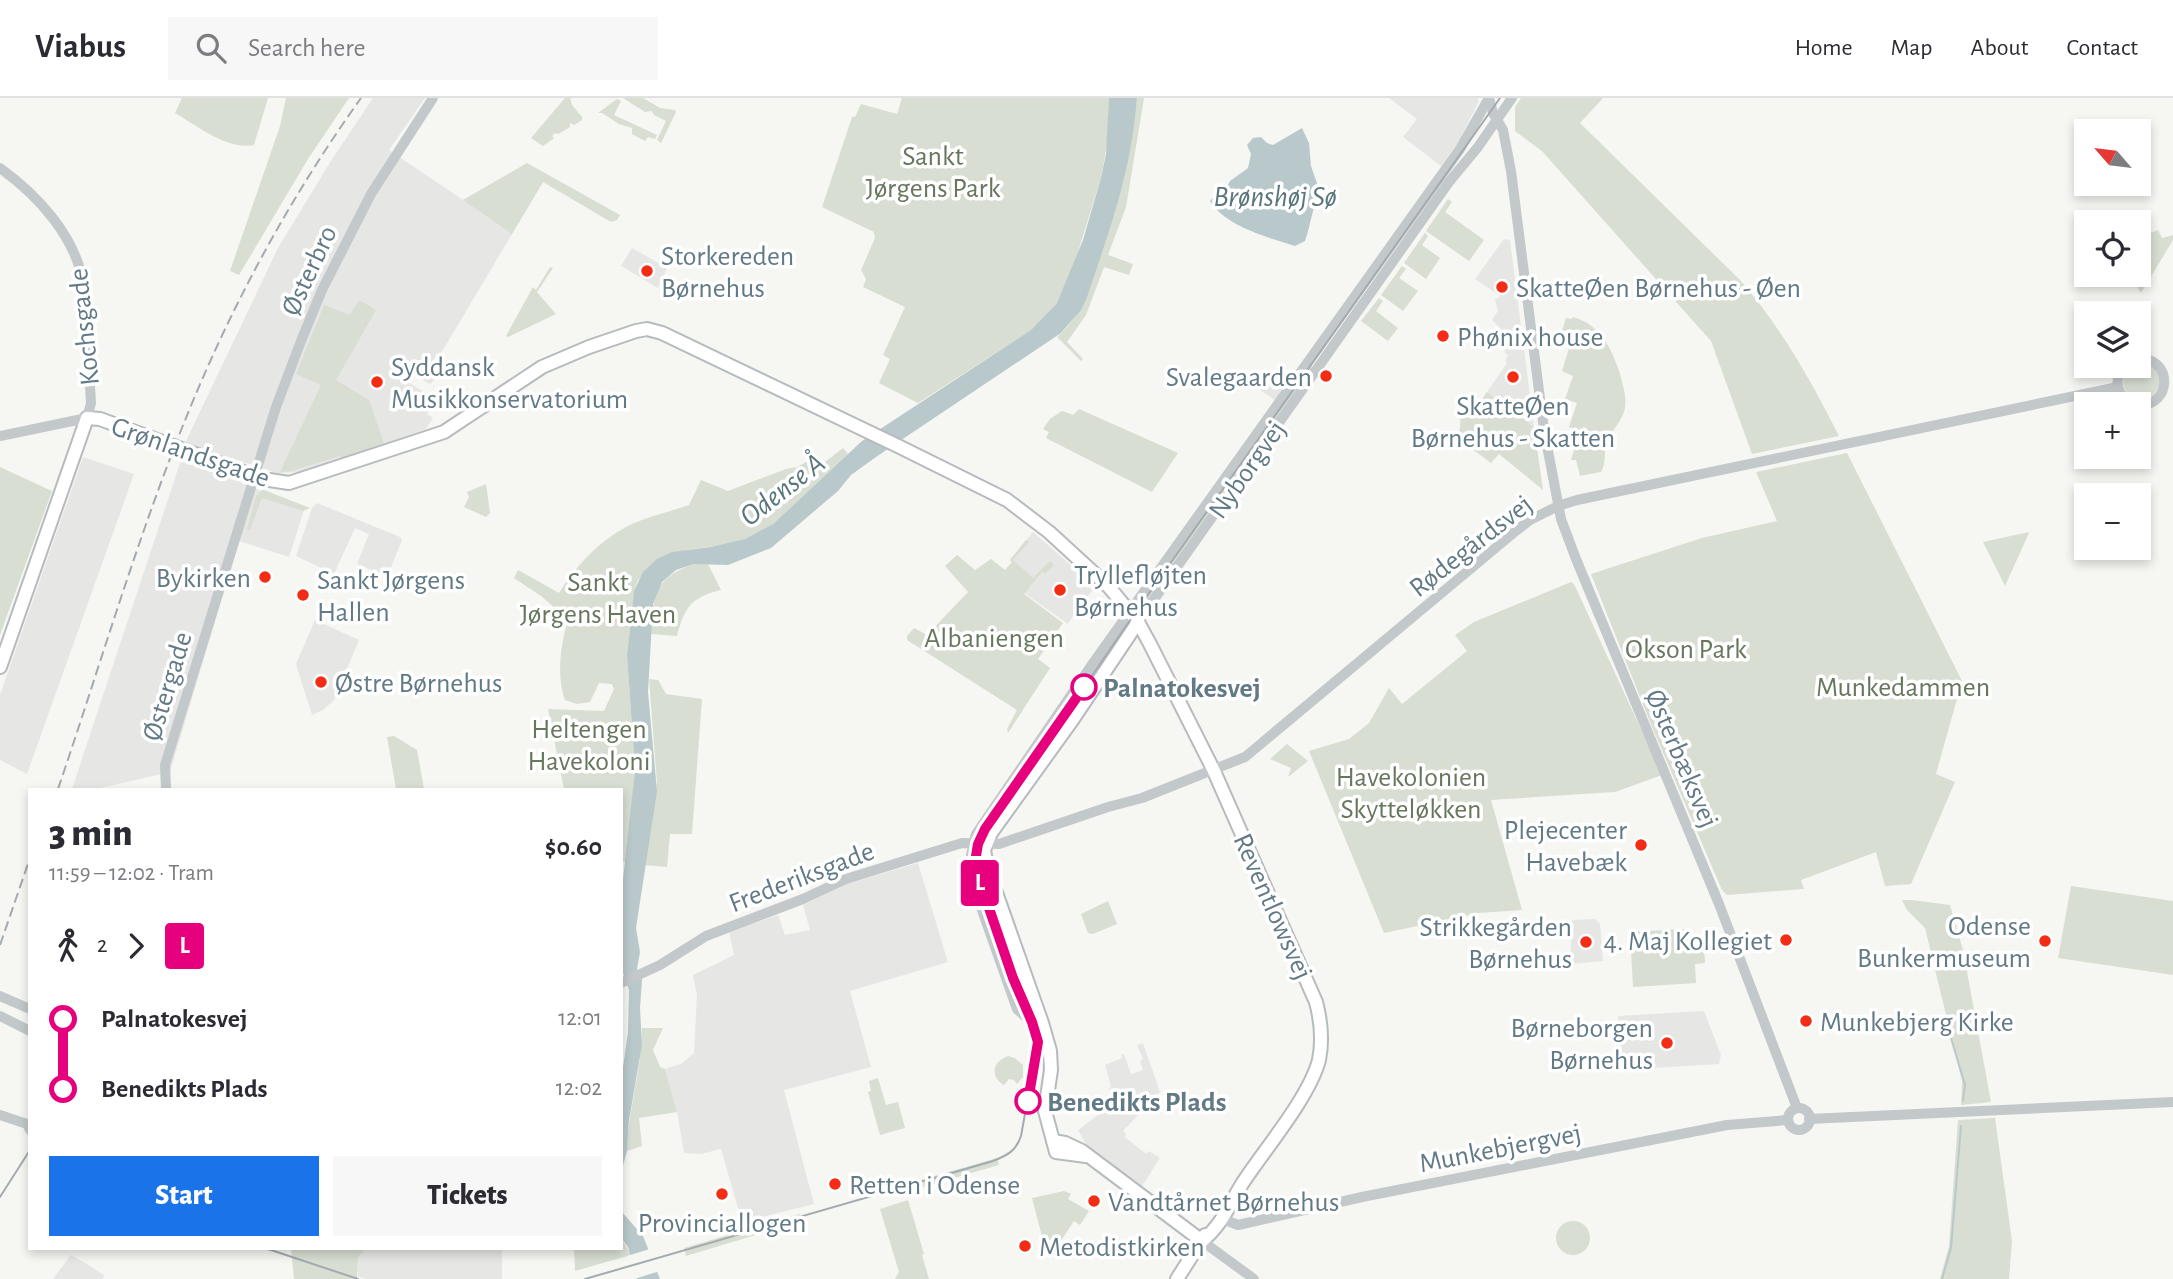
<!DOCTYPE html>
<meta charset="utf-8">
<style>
:root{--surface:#fff;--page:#f7f7f7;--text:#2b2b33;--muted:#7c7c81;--line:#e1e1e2;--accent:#1a73e8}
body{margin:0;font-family:"Alegreya Sans",sans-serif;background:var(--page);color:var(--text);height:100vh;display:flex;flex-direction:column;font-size:26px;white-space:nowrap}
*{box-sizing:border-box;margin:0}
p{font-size:23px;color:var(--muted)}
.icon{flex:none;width:38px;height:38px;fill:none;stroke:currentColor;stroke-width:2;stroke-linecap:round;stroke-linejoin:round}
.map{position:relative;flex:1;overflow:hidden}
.sheet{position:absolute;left:28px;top:690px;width:595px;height:462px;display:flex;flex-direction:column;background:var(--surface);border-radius:0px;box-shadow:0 4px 10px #0003}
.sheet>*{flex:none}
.badge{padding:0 14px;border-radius:5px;font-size:24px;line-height:46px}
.needle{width:46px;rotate:298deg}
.controls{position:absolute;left:2074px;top:21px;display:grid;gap:14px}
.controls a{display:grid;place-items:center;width:77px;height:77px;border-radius:0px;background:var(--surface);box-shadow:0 4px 10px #0003;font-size:35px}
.map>.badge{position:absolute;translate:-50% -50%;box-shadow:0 0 0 4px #fff}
.legs{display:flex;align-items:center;gap:10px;height:77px;padding:0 21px;font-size:23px}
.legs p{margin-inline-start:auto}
.summary{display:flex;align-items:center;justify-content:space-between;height:119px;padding:0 21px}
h1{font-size:38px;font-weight:800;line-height:52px}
.cta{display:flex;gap:14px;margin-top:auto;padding:14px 21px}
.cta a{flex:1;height:80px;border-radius:0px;background:var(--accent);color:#fff;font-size:28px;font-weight:800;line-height:80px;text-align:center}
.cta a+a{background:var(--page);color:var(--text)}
ul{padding:0 21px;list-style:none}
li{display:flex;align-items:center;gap:24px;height:70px;font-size:26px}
li i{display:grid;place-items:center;width:10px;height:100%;margin:0 9px;background:currentColor}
li i::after{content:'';width:18px;height:18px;margin:-9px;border:5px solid;border-radius:50%;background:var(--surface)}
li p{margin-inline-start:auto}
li:first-child i{background:linear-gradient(#0000 50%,currentColor 0)}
li:last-child i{background:linear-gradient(currentColor 50%,#0000 0)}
header{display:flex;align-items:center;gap:42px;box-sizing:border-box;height:98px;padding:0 35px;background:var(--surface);border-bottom:2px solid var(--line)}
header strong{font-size:33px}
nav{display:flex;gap:38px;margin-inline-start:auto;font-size:24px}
.search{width:490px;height:63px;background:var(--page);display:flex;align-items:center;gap:18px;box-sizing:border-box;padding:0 24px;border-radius:0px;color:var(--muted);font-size:26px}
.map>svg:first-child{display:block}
.built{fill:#e6e7e5}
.green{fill:#d8ded2}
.water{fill:#b9c9cb}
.pier{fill:#f6f6f2}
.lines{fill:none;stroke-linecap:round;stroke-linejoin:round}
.stream{stroke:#b9c9cb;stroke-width:2}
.major-casing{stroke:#b6bbbe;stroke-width:16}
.minor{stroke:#c3c8cb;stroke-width:10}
.major{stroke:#fff;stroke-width:12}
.tram{stroke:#a3abb0;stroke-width:2}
.rail{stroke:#a3abb0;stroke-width:2;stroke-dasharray:10 5;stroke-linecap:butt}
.line-1-casing{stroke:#fff;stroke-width:16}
.line-1{stroke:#e6007e;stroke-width:10}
.poi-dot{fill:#f32d15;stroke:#fff;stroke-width:2.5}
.stop-1-dot{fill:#fff;stroke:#e6007e;stroke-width:3.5}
.labels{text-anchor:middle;stroke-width:7;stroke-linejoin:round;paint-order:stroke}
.park-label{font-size:28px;fill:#66775d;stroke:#fff}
.poi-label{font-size:28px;fill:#627a86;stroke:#fff;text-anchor:start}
.street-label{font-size:28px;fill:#627a86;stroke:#fff}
.stop-label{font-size:28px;font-weight:bold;fill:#627a86;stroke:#fff;text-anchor:start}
.water-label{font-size:30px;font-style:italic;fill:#59767c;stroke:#fff}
</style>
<header>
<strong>Viabus</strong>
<div class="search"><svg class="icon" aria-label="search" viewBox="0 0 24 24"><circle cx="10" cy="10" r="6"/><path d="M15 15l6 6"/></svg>Search here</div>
<nav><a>Home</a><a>Map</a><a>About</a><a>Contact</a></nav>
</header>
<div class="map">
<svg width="2173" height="1181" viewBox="0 0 2173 1181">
<rect width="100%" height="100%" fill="#f6f6f2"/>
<g class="built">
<polygon points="373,0 425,0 389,52 463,102 519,71 543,84 440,257 437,256 431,266 437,268 435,281 430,286 408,274 403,281 432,299 429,304 433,306 427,316 433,320 426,331 302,374 277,375 185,345 278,150 329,66"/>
<polygon points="1389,0 1478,0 1479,3 1459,43 1441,68 1403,39 1417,21"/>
<polygon points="1504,141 1510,142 1521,228 1511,241 1500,242 1500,230 1492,222 1498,213 1495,202 1500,198 1475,181"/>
<polygon points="632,150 667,170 658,190 621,168"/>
<polygon points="1523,243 1534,329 1487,294 1507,265 1505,263 1508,257 1505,255 1504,245"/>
<polygon points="1253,274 1288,287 1276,303 1246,282"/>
<polygon points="83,359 134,376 27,676 0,662 0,597"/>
<polygon points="182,359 237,379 243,386 305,409 289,459 239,443 170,674 96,691 72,691"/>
<polygon points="317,405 400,439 402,442 387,479 357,466 369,436 355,430 334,476 296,458 312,410"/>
<polygon points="1033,434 1096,489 1082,504 1068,526 1024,495 1029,489 1005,472 1012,464 1010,462"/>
<polygon points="315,522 359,542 334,602 323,612 312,617 296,566"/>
<polygon points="918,765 948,864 850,893 871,969 784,992 814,1106 742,1124 721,1051 701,1056 684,1055 677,1014 665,971 681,966 694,955 697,897 693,877 734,857 729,834 778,817 785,837 810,832 803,807 847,786"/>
<polygon points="1595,821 1600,826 1603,863 1570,866 1572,822"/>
<polygon points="1704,913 1721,957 1719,966 1654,970 1620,965 1617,961 1618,918"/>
<polygon points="1143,945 1160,994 1123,1033 1126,1036 1125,1039 1146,1056 1149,1053 1160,1060 1142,1088 1138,1088 1088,1050 1078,1032 1115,1004 1109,992 1111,988 1105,967 1122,960 1121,957 1124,956 1131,976 1143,972 1140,963 1143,961 1137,947"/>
<polygon points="366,1150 502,1150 502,1181 366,1181 358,1179 358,1160"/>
<polygon points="71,1157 87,1166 105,1178 102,1181 53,1181"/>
</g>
<g class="green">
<path d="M 182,0 L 268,0 L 254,47 C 226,52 198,28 175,15 Z"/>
<polygon points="286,0 349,0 308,61 239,177 230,173 280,28"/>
<polygon points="565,0 570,0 572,7 582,19 582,22 574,27 570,25 570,29 558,36 555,35 552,38 554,40 543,48 531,40"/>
<polygon points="623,0 643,0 660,10 675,12 676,14 661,45 657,42 666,23 654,17 652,13 645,14"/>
<polygon points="902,0 1109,0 1108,41 1101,80 1073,170 1057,205 1031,232 918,305 879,285 890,261 883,257 905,209 863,189 866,181 861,172 875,140 874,134 822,109 852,19 855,19 861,6 897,16"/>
<path d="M 1137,0 L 1144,0 L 1126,109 L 1108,157 L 1133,166 L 1129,177 L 1104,169 L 1086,217 L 1067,244 L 1083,261 L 1081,263 L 1057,239 C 1082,218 1090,188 1100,159 C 1118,106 1132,56 1137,0 Z"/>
<path d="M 1521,0 L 1603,0 L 1580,25 L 1740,182 C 1781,229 1811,283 1839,338 L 1752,356 L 1711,243 L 1542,53 L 1515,33 L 1515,9 Z"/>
<polygon points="617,1 621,3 614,17 657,37 655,41 648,39 645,43 632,36 632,30 619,26 602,15 598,15"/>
<polygon points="527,65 620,117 617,122 611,124 543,84 512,136 463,102"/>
<polygon points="1448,101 1452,104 1445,114 1484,142 1469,163 1426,133"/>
<polygon points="2158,132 2162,140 2173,137 2173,142 2141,195 2129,177 2138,177 2139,139"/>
<polygon points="1425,135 1428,138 1422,147 1440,160 1426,181 1404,165"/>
<polygon points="1402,168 1406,171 1399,180 1418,193 1403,213 1381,197"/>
<polygon points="550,169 553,170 537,194 556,216 508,239 506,238 533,189 536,192"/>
<polygon points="1379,200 1383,203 1376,213 1398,230 1388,243 1361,223"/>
<polygon points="359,202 376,212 336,282 369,302 384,345 341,360 340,358 291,373 280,374 321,287 296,276 324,207 350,217"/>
<path d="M 1573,219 C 1601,227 1612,251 1620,276 C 1623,288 1628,301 1624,314 C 1620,326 1609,335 1606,348 C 1604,357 1606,365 1601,374 L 1580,378 L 1576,362 L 1571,362 L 1580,333 L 1569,329 L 1577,305 L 1565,301 L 1573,278 L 1562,273 L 1569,250 L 1558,246 L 1566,220 L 1572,221 Z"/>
<path d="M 2139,264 L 2144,264 L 2155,269 L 2161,284 C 2155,298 2148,305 2132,300 C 2121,291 2120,278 2131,268 L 2138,268 Z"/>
<polygon points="1309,267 1315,271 1148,505 1143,500"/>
<polygon points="1487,294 1534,329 1543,392 1499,356 1491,365 1455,338 1460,331 1461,311 1471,317"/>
<polygon points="1079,311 1178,355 1152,394 1046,340 1049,334 1043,331 1050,321 1062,313 1073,317"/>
<path d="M 843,350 L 848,356 L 773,426 L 758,436 L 731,446 L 686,452 L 638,482 L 634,493 L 627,557 L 635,672 L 626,764 L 621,764 L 621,691 L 564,691 L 548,611 L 604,613 L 614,591 L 612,586 L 599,585 L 590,604 L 577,606 L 565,602 C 556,578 561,546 568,521 L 541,498 L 514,480 L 518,472 L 559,495 C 575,469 598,444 626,429 C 645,419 669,414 689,407 L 701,382 L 728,393 L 786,371 L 797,369 L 808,363 L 822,370 L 825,364 Z"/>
<polygon points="1847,355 1962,583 1936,676 1955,684 1911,786 1885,788 1876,754 1801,782 1804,791 1727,797 1722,792 1652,629 1591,476 1702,440 1777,423 1756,374"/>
<polygon points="0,369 52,393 0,537"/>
<polygon points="486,386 490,415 486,419 464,409 469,399 467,394"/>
<polygon points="262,392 264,392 310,410 303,413 262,400 250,432 247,431 256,398"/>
<polygon points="2029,434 2028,437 2005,488 1983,444"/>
<polygon points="1026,442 1029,444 1013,462 1033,480 1050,463 1054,467 1045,476 1042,474 1024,496 1063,525 1038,561 1050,570 1008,635 1007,631 1017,612 907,542 907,538 914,530 927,537 968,494 945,468 957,457 975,472 991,461 1005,472 1012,464 1010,462"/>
<path d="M 694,466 L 708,466 L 721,492 C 691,499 684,510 677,538 L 651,536 C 654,496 653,481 694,466 Z"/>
<polygon points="1571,484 1574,486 1662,677 1615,694 1491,702 1522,812 1479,815 1384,835 1309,653 1349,641 1369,625 1389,590 1402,606 1467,553 1455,537 1474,524"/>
<polygon points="649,581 658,582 666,596 702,601 692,736 670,736 667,769 644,767 657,685"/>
<polygon points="394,638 417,652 424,691 396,691 387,639"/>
<polygon points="1287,646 1308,663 1288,679 1291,670 1270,661"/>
<polygon points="974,759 980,759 1037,922 1020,910 977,793"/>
<polygon points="2071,788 2173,803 2173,877 2058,860"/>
<polygon points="1902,802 1912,802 1950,807 1963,852 1991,1004 1961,1007 1962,983 1925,830 1907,812"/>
<polygon points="1108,803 1117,826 1093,836 1088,835 1081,816"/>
<polygon points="1683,831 1704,844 1705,865 1695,866 1696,885 1633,889 1630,834"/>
<path d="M 642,930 L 663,930 L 653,952 L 660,969 L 665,971 L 677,1014 L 639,1020 L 642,1048 L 627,1053 C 628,1011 642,972 642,930 Z"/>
<path d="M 1008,958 L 1015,960 L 1023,967 L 1023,979 L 1017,986 L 1014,982 L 1009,981 L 1004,987 C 989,978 993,963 1008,958 Z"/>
<polygon points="878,980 886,1007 898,1004 905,1030 880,1037 868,994 871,993 869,983"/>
<polygon points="1995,1020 2012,1143 2009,1181 1940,1181 1949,1148 1958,1022"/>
<polygon points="997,1060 999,1067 888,1099 886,1092"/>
<polygon points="1064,1093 1071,1096 1068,1101 1089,1113 1080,1127 1074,1123 1053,1155 1044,1146 1032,1100"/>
<polygon points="908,1102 924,1156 922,1157 929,1181 895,1181 899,1174 880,1111"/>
<polygon points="800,1116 802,1123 686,1158 684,1150"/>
<circle cx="1573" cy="1140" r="17"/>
<polygon points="621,1140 631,1157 575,1173 574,1150 621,1150"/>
<polygon points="291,1150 366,1150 358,1160 357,1181 294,1181"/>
</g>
<g class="water">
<path d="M 1109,0 L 1137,0 C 1131,75 1110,131 1086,202 L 1081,212 L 1061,235 L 876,359 L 851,377 L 838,393 L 771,450 L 728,467 L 694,466 L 676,472 L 662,484 L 653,506 L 648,594 L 657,693 L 636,830 L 640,854 L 637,871 L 642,882 L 640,910 L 642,947 L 629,1022 L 627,1053 L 621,1075 L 621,984 L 628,934 L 629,892 L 621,869 L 621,799 L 635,672 L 627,557 L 634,493 L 643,474 L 657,461 L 672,454 L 711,449 L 745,441 L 773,426 L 862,343 L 1031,232 L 1057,205 L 1083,142 L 1101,80 L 1106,56 Z"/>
<path d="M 1302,30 L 1309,45 L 1311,68 L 1320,94 C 1312,110 1311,126 1305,143 L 1295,148 C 1268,139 1226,129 1210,103 L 1216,97 L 1224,94 L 1230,83 L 1248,70 L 1251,56 L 1247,47 L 1253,40 L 1261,39 L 1267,45 L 1273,47 Z"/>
<polygon points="621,1113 643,1138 660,1181 637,1181 628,1149 621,1140"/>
</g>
<polygon class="pier" points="653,1150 660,1173 634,1181 627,1158"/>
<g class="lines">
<g class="stream">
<polyline points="1951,940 1965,987 1963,1003"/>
<polyline points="1942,1181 1951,1150 1961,1028"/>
</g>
<defs>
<g id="major">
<path d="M 0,569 L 87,320 L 100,321 L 263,381 L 289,385 L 444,334 L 542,269 L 589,249 L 636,233 L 647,231 L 662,235 L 898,348 L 1007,402 L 1049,434 L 1109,489 L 1138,524 L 1150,546 L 1213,671 L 1316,904 C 1321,923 1323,942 1319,962 C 1309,1000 1264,1052 1242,1086 C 1229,1107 1222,1127 1202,1143"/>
<polyline points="1053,1043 1065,1045 1082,1053 1202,1143"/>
<polyline points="1086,1058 1056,1054 1045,1013 1051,972 1050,953 1042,925 987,769 984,752 991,735 1073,621 1138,524"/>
<polyline points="1177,1181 1205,1137"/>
</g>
</defs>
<use href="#major" class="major-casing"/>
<g class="minor">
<polyline points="1489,0 1493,15 1503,32 1511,73 1544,332 1561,421 1576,461 1719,806 1797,1010"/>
<path d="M 0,70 C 39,98 76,139 84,188 L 91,305 L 87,320 L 0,338"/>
<path d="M 2138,260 C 2173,260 2173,307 2138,308"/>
<path d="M 2123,268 C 2113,283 2117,298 2133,306"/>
<polyline points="1138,524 1449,84 1478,49 1512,0"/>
<polyline points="166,691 165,667 276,309 301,243 322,192 371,96 433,0"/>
<polyline points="621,885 660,867 706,838 803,801 846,781 962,745 999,746 1108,709 1142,700 1245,659 1517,432 1530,422 1558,408 1577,402 2118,289"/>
<polyline points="0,898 30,911"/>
<polyline points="0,918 30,933"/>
<polyline points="1045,937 1017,911 971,781 971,757 976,736 1093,565 1460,51 1489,0"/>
<circle cx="1799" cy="1021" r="11"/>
<polyline points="0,1017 27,1026 30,1032"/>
<polyline points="1809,1021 2173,1004"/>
<polyline points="1223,1121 1238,1127 1362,1099 1727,1027 1788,1022"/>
<polyline points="1202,1143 1254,1181"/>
</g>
<use href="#major" class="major"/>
<g class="tram">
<polyline points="0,1099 30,1052"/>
<polyline points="265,1150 358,1181"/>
<path d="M 585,1181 L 993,1063 C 1008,1057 1016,1053 1021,1038 L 1038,944 L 1035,931 L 1013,880 L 979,781 L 976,758 L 982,736 L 1126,528 L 1500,0"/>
</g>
<g class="rail">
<path d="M 58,691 C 103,559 143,420 198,291 C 242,188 296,91 361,0"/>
<polyline points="0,847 30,760"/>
</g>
</g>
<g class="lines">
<defs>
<polyline id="line-1" points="1028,1003 1038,944 1032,924 1013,880 979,781 976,758 978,746 985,731 1084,589"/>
</defs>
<use href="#line-1" class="line-1-casing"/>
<use href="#line-1" class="line-1"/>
</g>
<g class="poi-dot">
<circle cx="647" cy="173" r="7"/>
<circle cx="1502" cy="189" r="7"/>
<circle cx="1443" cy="238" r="7"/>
<circle cx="1326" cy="278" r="7"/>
<circle cx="1513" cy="279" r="7"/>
<circle cx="377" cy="284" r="7"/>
<circle cx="265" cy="479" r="7"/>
<circle cx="1060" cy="492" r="7"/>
<circle cx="303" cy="497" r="7"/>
<circle cx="321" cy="584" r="7"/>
<circle cx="1641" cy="747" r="7"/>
<circle cx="1786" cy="842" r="7"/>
<circle cx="2045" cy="843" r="7"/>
<circle cx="1586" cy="844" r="7"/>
<circle cx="1806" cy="923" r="7"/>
<circle cx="1667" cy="945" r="7"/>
<circle cx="835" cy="1086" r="7"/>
<circle cx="722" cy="1096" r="7"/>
<circle cx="1094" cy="1103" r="7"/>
<circle cx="1025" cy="1148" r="7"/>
</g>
<g class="stop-1-dot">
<circle cx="1084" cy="589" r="12"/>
<circle cx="1028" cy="1003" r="12"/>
</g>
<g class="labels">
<g class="park-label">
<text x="933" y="67">Sankt<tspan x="933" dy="32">Jørgens Park</tspan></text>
<text x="598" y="493">Sankt<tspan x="598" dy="32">Jørgens Haven</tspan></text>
<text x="994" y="549">Albaniengen</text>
<text x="1686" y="560">Okson Park</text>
<text x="1903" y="598">Munkedammen</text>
<text x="589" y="640">Heltengen<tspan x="589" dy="32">Havekoloni</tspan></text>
<text x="1411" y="688">Havekolonien<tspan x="1411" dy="32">Skytteløkken</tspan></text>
</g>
<g class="poi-label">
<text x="661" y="167">Storkereden<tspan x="661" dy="32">Børnehus</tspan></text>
<text x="1516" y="199">SkatteØen Børnehus - Øen</text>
<text x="1457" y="248">Phønix house</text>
<text x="391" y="278">Syddansk<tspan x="391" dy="32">Musikkonservatorium</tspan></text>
<text x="1312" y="288" text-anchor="end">Svalegaarden</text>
<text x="1513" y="317" text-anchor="middle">SkatteØen<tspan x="1513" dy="32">Børnehus - Skatten</tspan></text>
<text x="1074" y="486">Tryllefløjten<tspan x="1074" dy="32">Børnehus</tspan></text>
<text x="251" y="489" text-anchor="end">Bykirken</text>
<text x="317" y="491">Sankt Jørgens<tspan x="317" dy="32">Hallen</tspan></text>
<text x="335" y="594">Østre Børnehus</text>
<text x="1627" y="741" text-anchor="end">Plejecenter<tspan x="1627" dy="32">Havebæk</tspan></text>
<text x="2031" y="837" text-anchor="end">Odense<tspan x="2031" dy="32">Bunkermuseum</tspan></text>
<text x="1572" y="838" text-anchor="end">Strikkegården<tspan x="1572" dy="32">Børnehus</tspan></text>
<text x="1772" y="852" text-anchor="end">4. Maj Kollegiet</text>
<text x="1820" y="933">Munkebjerg Kirke</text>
<text x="1653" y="939" text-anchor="end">Børneborgen<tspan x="1653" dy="32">Børnehus</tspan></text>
<text x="849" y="1096">Retten i Odense</text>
<text x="1108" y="1113">Vandtårnet Børnehus</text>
<text x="722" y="1134" text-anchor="middle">Provinciallogen</text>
<text x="1039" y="1158">Metodistkirken</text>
</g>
<g class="street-label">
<text transform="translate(308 172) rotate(-65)" y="10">Østerbro</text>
<text transform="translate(83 229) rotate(-96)" y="10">Kochsgade</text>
<text transform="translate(191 353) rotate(19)" y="10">Grønlandsgade</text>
<text transform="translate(1246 371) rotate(-55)" y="10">Nyborgvej</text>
<text transform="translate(1470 447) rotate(-38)" y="10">Rødegårdsvej</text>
<text transform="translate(166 588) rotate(-73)" y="10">Østergade</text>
<text transform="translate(1683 660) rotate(67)" y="10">Østerbæksvej</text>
<text transform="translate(801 778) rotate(-21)" y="10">Frederiksgade</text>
<text transform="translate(1274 808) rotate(66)" y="10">Reventlowsvej</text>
<text transform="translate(1500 1049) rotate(-11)" y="10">Munkebjergvej</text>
</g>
<g class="stop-label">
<text x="1103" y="599">Palnatokesvej</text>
<text x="1047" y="1013">Benedikts Plads</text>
</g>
<g class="water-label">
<text x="1275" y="108">Brønshøj Sø</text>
<text transform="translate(782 391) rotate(-38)" y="10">Odense Å</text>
</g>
</g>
</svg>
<div class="controls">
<a><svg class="needle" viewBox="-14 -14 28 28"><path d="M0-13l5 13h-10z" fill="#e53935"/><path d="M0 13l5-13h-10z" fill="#7c7c81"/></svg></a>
<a><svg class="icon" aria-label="locate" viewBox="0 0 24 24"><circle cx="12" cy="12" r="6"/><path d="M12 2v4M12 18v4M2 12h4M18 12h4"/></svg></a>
<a><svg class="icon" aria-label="layers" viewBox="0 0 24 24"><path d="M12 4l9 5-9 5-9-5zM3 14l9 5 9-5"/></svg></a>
<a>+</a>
<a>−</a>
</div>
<b class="badge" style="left:980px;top:785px;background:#e6007e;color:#fff">L</b>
<section class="sheet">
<div class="summary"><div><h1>3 min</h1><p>11:59 – 12:02 · Tram</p></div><b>$0.60</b></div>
<div class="legs"><svg class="icon" aria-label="walk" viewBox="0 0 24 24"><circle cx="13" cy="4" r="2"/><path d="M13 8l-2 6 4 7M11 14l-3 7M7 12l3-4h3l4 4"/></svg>2<svg class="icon" aria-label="forward" viewBox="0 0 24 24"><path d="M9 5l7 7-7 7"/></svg><b class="badge" style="background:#e6007e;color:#fff">L</b></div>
<ul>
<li><i style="color:#e6007e"></i><b>Palnatokesvej</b><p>12:01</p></li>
<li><i style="color:#e6007e"></i><b>Benedikts Plads</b><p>12:02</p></li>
</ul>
<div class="cta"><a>Start</a><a>Tickets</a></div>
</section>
</div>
